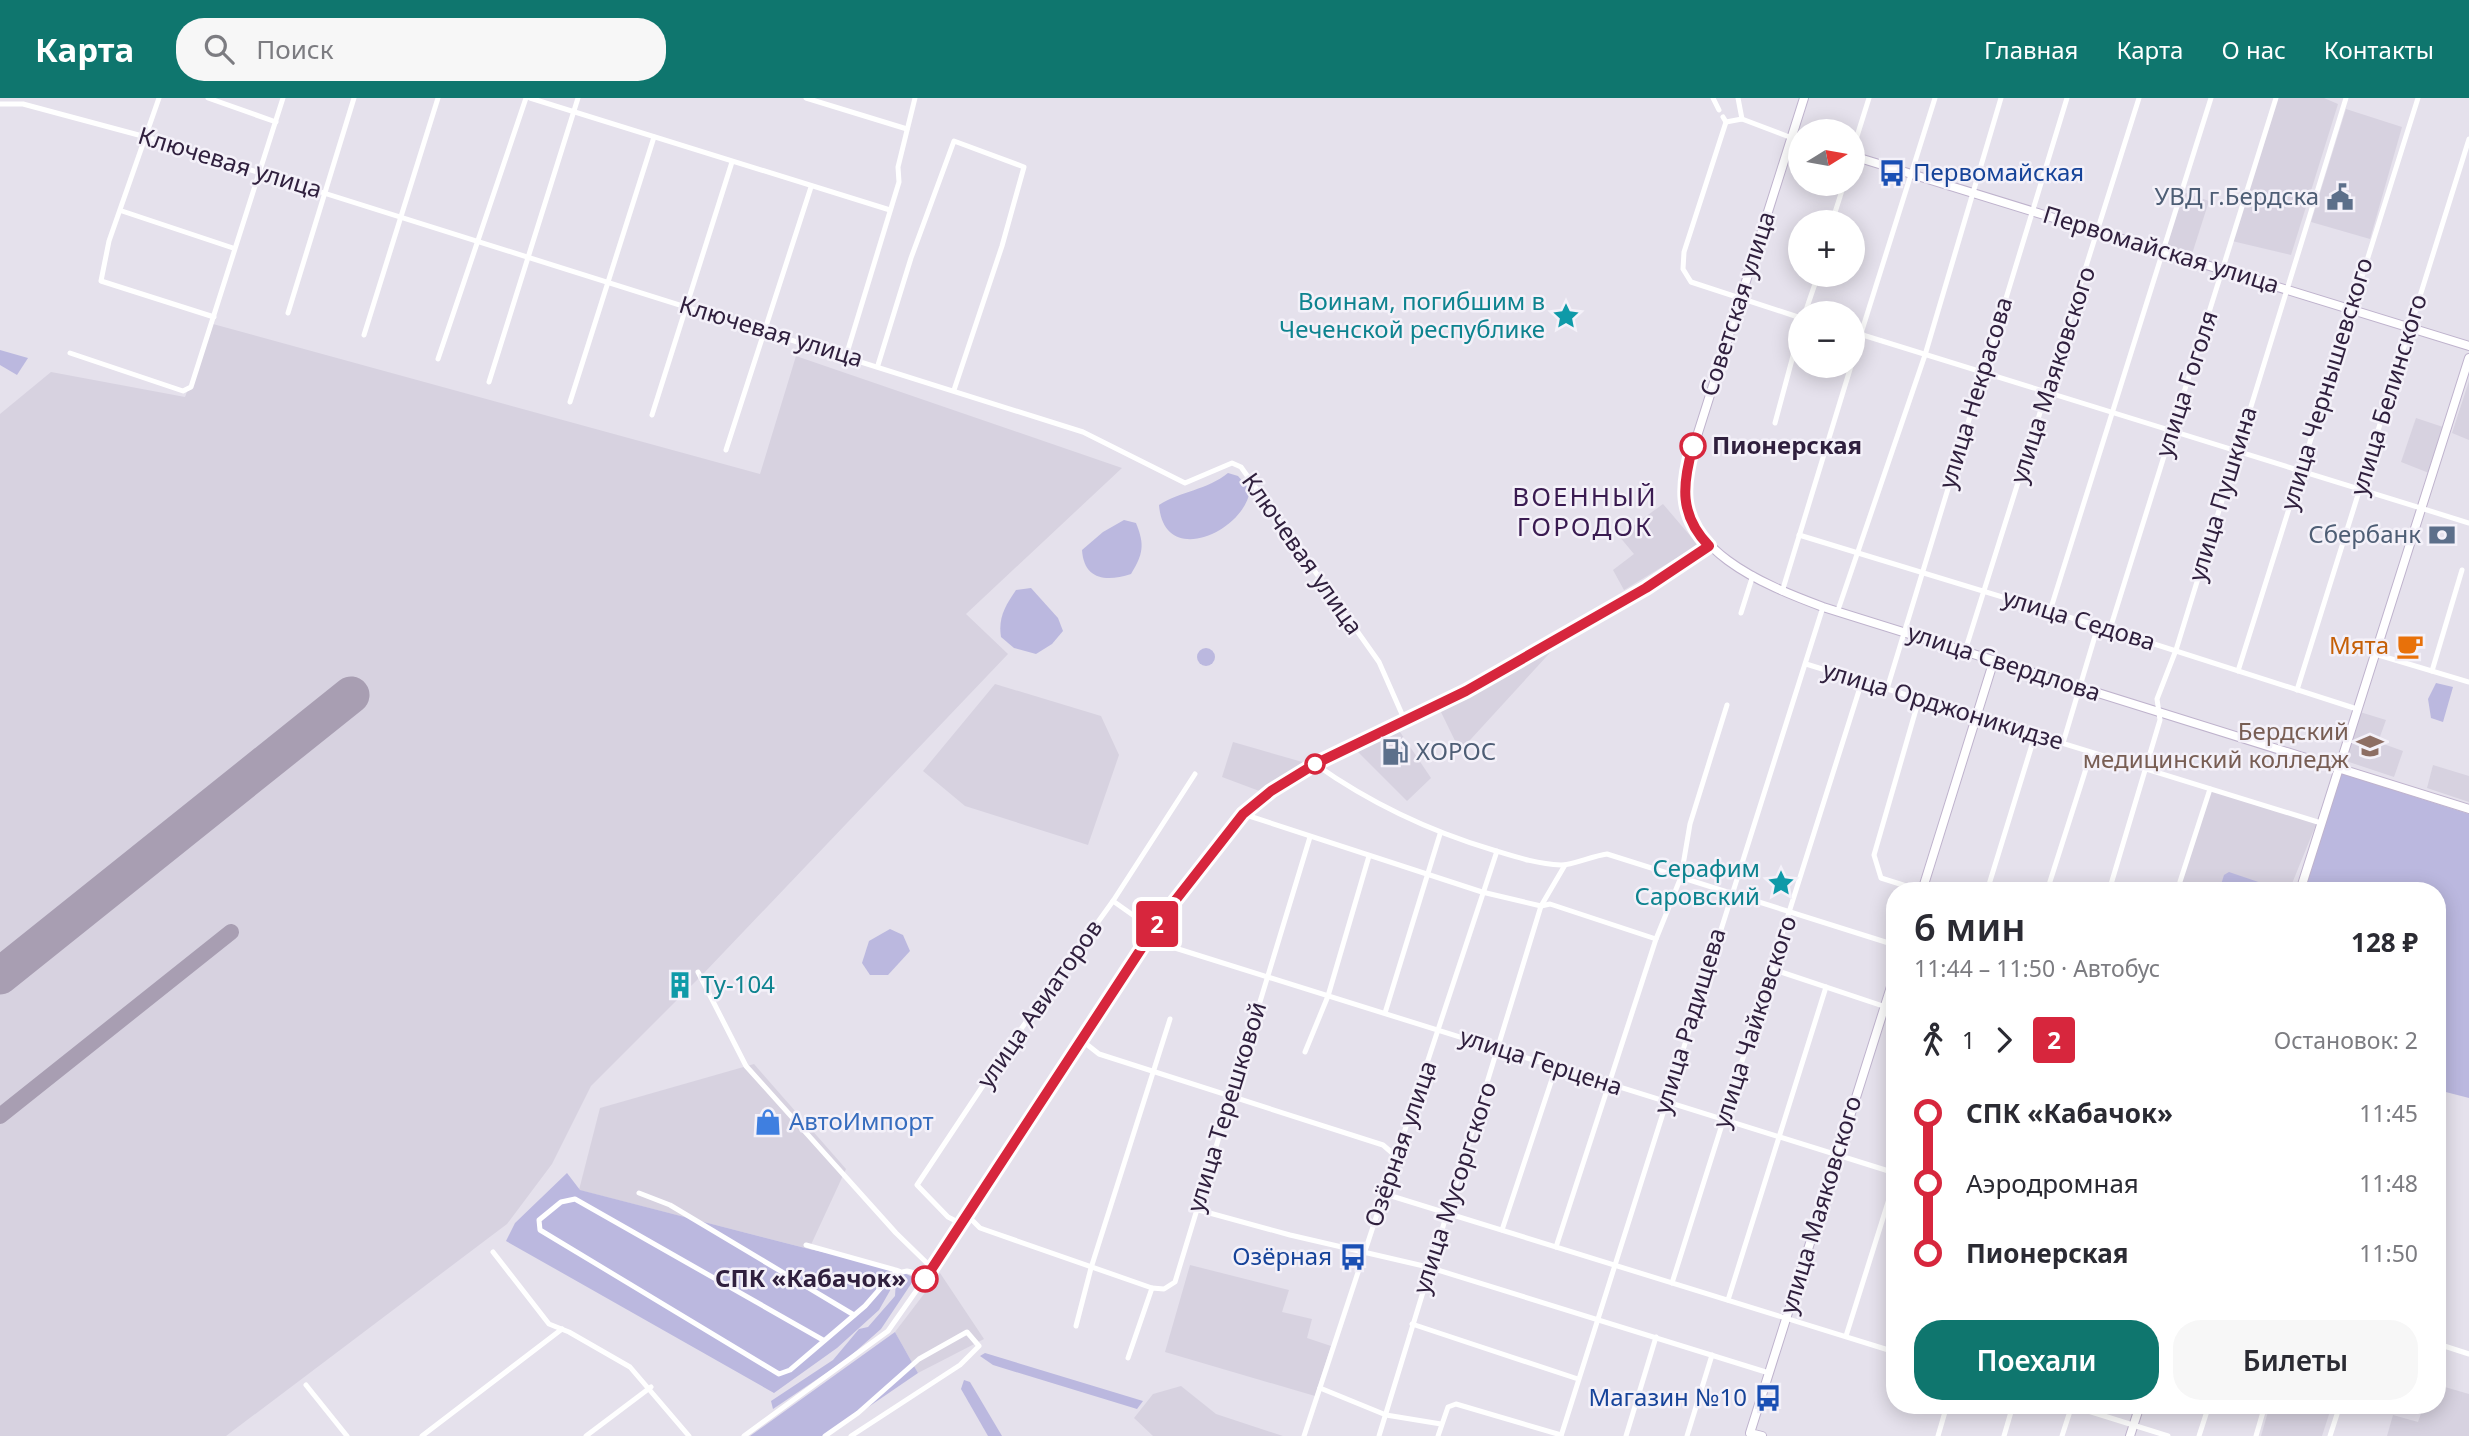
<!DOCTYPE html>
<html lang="ru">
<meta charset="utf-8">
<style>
:root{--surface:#fff;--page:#f7f7f7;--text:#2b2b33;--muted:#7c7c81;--accent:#0f766e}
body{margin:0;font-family:"Noto Sans",sans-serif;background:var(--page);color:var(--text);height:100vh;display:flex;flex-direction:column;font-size:26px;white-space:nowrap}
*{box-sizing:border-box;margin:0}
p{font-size:23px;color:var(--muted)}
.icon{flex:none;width:38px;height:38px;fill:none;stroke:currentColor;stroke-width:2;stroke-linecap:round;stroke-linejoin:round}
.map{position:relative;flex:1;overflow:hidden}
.sheet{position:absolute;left:1886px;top:784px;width:560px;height:532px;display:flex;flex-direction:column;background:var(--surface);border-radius:28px;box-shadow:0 4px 18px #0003}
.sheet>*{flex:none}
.badge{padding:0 14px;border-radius:5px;font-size:24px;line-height:46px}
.needle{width:46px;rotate:79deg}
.buttons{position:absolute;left:1788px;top:21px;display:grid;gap:14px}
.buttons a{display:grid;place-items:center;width:77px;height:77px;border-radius:50%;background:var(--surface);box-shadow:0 4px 18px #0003;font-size:35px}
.map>.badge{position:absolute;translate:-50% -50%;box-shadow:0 0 0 4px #fff}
.legs{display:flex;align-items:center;gap:10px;height:77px;padding:0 28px;font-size:23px}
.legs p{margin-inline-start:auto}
.headline{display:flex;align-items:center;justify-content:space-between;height:119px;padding:0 28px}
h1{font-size:38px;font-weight:600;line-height:52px}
.button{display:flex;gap:14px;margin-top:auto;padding:14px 28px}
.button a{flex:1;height:80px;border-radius:28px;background:var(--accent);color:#fff;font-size:28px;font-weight:600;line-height:80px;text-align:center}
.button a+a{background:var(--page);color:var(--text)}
ul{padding:0 28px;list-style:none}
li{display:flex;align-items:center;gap:24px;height:70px;font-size:26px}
li i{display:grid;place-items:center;width:10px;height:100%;margin:0 9px;background:currentColor}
li i::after{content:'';width:18px;height:18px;margin:-9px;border:5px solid;border-radius:50%;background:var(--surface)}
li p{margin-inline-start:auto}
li:first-child i{background:linear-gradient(#0000 50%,currentColor 0)}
li:last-child i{background:linear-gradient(currentColor 50%,#0000 0)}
header{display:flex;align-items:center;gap:42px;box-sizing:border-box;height:98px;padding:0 35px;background:var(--accent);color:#fff}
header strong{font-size:33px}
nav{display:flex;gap:38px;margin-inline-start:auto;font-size:24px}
.search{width:490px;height:63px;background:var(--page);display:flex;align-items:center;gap:18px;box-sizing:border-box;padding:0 24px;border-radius:28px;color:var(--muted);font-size:26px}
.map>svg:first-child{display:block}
.built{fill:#d7d2e0}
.green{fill:#bbb8df}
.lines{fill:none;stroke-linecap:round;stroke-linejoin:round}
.taxiway{stroke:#a89eb2;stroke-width:16}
.runway{stroke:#a89eb2;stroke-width:37}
.secondary-casing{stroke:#bfb3cd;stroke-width:10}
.street{stroke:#fff;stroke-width:5}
.secondary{stroke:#fff;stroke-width:8}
.line-1-casing{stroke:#fff;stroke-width:16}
.line-1{stroke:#d7263d;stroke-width:10}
.stop-1-dot{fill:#fff;stroke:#d7263d;stroke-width:3.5}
.labels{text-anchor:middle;stroke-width:5;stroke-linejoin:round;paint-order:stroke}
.street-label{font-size:24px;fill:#30203e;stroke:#f4f1f9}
.transit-label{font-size:24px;fill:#164399;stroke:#f4f1f9;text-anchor:end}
.service-label{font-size:24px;fill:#4e5e75;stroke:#f4f1f9;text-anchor:end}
.culture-label{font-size:24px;fill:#0d838f;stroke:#f4f1f9;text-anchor:end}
.stop-label{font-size:24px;font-weight:bold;fill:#30203e;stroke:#f4f1f9;text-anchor:start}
.food-label{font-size:24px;fill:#c56008;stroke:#f4f1f9;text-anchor:end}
.education-label{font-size:24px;fill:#785e54;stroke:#f4f1f9;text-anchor:end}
.shop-label{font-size:24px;fill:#366cbe;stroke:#f4f1f9;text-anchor:start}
.neighbourhood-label{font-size:26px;letter-spacing:2px;fill:#3a1b51;stroke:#f4f1f9}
</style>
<header>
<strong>Карта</strong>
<div class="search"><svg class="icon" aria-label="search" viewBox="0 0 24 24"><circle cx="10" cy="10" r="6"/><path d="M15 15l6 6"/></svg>Поиск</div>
<nav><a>Главная</a><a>Карта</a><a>О нас</a><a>Контакты</a></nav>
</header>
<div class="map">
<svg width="2469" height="1338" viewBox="0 0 2469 1338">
<rect width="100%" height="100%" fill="#e5e1ec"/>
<g class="built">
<polygon points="2275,0 2324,0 2338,6 2291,157 2232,143"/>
<polygon points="2346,11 2402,29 2370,141 2311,124"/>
<polygon points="2183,94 2209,103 2192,156 2166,148"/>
<polygon points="213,226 760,376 796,258 1122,370 966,516 1008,556 704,875 591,988 552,1066 507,1126 226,1338 0,1338 0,316 51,274 185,299"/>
<polygon points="2469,283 2469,342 2452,335"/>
<polygon points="2416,320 2443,329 2429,375 2401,364"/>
<polygon points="1663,406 1698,447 1624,492 1613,472 1634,456 1619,438"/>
<polygon points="1558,546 1460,653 1440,612"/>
<polygon points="995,586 1101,618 1119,657 1088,747 965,708 923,673"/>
<polygon points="2360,614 2386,622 2378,644 2403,653 2394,679 2346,663"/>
<polygon points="1398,631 1431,680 1407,703 1354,650"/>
<polygon points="1233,644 1306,665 1262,694 1222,679"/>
<polygon points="2433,667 2469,678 2469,704 2427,690"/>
<polygon points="2211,691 2317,724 2289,793 2178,793"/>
<polygon points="754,966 846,1071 809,1151 579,1092 600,1010"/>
<polygon points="1190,1167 1289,1192 1282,1214 1312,1221 1307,1240 1331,1248 1315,1298 1165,1254"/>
<polygon points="940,1175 984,1241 918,1275 895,1234"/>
<polygon points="2438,1287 2469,1296 2469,1338 2387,1338 2393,1317 2418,1324 2424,1307 2438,1307"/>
<polygon points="1181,1288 1216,1316 1283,1338 1153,1338 1134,1320 1153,1296"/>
<polygon points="2270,1307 2332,1307 2322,1338 2261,1338"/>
</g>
<g class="green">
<polygon points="0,252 28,260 17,277 0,267"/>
<path d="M 1228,375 L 1238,378 L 1250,392 C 1245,433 1164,471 1159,407 C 1181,393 1207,392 1228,375 Z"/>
<path d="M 1124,422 L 1136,425 C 1145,447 1143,456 1131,476 C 1106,484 1084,482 1082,452 L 1103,434 Z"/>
<path d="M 1031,490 L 1058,520 L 1063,533 L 1052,546 L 1036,556 L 1014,550 L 1001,539 C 998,520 1005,508 1016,492 Z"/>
<circle cx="1206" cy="559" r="9"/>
<polygon points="2436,585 2453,589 2443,624 2431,620 2428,601"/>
<polygon points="2340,675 2469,716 2469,1000 2438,992 2438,793 2304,793"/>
<polygon points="2229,774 2276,790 2279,793 2219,793 2224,777"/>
<polygon points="890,831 903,837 910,853 888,877 870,877 862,865 869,843"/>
<polygon points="567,1075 580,1092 809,1151 901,1171 898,1177 904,1175 915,1180 881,1231 847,1261 773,1311 771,1303 833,1262 859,1231 868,1229 895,1198 896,1182 879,1212 837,1250 774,1295 506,1143 515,1125"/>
<polygon points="895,1234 918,1275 826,1338 750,1338"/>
<polygon points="985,1255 1143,1303 1137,1311 993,1267 980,1258"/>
<polygon points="964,1282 970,1284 1002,1338 988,1338 961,1291"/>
</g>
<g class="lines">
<polyline class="taxiway" points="0,1018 231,834"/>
<polyline class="runway" points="0,878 351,597"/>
<defs>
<g id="secondary">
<path d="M 1804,0 L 1685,376 C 1674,451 1764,487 1823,509 L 2469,711"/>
<polyline points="1853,58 2469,248"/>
<polyline points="1922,793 1994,562"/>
<polyline points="2300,793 2469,260"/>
<polyline points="1762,1338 1750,1335 1895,876"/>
<polyline points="2130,1338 2140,1307"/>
</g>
</defs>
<use href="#secondary" class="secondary-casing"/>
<g class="street">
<polyline points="159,0 109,143 101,183 214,219"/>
<polyline points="208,0 276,24"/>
<polyline points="530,0 890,112"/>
<polyline points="806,0 907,31"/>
<polyline points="1713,0 1719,12"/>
<polyline points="1738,0 1742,21"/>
<polyline points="0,6 23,6 146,39 1083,334 1185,385 1232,365 1241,369 1379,564 1405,623"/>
<polyline points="1723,19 1726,24 1742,21 1792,40"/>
<polyline points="1726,24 1684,154 1683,171 1691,184 1801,220"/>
<polyline points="1853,51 1869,0"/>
<polyline points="122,113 233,150"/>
<polyline points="1832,124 1844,86"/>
<polyline points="288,215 354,0"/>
<polyline points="1805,215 1818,177"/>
<polyline points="1853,234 2469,425"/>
<polyline points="364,237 438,0"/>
<polyline points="70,255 183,293 191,289 283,0"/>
<polyline points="846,258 899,84 898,69 915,0"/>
<polyline points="438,261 526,0"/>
<polyline points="1853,261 1935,0"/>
<polyline points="878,267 911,160 954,43 1024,69 1002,148 954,292"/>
<polyline points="489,284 578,0"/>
<polyline points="570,304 654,39"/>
<polyline points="652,317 732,64"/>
<polyline points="1775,325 1801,228"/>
<polyline points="726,352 811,89"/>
<polyline points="1799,437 2098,528 2357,611"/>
<polyline points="1782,494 1851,268"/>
<polyline points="1838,512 1925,257 2001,0"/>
<polyline points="2050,513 2211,0"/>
<polyline points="1741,515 1753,477"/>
<polyline points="2110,531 2276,0"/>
<polyline points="1965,553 2139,0"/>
<polyline points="2375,556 2469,584"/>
<polyline points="1806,566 2321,725"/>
<polyline points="2238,573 2418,0"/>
<polyline points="2432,573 2462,472"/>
<polyline points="1887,591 2067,0"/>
<polyline points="2297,592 2469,41"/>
<polyline points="1919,601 1874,757 1881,780 1922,793"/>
<polyline points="2063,645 2098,528"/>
<path d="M 1315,666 C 1370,705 1429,733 1493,752 C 1516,759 1537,766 1561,767 C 1573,767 1592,758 1607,756 L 1895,847"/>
<polyline points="1243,716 1482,794 1541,808 1550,806 1656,841"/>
<polyline points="1987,793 2035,637"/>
<polyline points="2047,793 2091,655"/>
<polyline points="2109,793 2160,622 2157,601 2176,552 2346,0"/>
<polyline points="2177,793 2210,691"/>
<polyline points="1113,803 1154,832"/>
<polyline points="1152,835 1175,850 1895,1075"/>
<polyline points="1772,871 1895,912"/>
<polyline points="698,874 746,968 896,1135 932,1170"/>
<polyline points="1385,915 1440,736"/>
<polyline points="1080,941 1099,956 1383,1047 1398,1060"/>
<polyline points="1305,954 1328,898 1369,758"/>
<polyline points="639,1095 670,1107 854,1217"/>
<polyline points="1385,1096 1895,1254"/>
<polyline points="1195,1111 1290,1137 1428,1169 1769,1275"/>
<polyline points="966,1116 980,1130 1152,1190"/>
<polyline points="960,1125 948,1119 917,1087 1016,938 1113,803 1195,676"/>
<polyline points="1502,1132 1556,969"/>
<polyline points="806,1147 899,1173"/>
<polyline points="1556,1149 1656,841 1681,779 1690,726 1727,607"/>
<polyline points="493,1154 549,1226 569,1234 630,1269 689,1338"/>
<polyline points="1672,1185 1862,583"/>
<polyline points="1728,1202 1826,889"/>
<polyline points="1412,1226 1578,1281"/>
<polyline points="1076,1228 1091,1170 1170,921"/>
<polyline points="1846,1238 1895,1082"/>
<polyline points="823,1242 575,1101 561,1104 539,1122 540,1132 779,1276 790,1272 865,1208 893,1176 907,1173 927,1178"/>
<polyline points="2438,1246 2469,1256"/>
<polyline points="1128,1260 1152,1190 1164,1191 1175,1184 1310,739"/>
<polyline points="306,1287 347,1338"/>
<polyline points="1320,1290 1386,1317 1441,1326"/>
<polyline points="2069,1307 2168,1338"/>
<polyline points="422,1338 562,1231"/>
<polyline points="586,1338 651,1289"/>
<polyline points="744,1338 888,1233 940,1159 1154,832 1243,716 1271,693 1315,666 1466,593 1646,490 1709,448"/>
<polyline points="825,1338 858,1315 919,1261 967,1234 979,1248 960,1267 851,1338"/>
<polyline points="1304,1338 1497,753"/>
<polyline points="1379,1338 1541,808 1565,767"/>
<polyline points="1438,1338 1448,1309 1456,1306 1561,1337"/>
<polyline points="1561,1338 1823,509"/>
<polyline points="1626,1338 1656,1239"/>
<polyline points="1687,1338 1712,1257"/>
<polyline points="1938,1338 1947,1307"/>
<polyline points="2004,1338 2013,1307"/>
<polyline points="2062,1338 2072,1307"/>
<polyline points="2199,1338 2209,1307"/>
<polyline points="2256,1338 2265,1307"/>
<polyline points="2330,1338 2340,1307"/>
</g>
<use href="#secondary" class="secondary"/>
</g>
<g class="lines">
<defs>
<path id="line-1" d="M 925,1181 L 1160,822 L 1243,716 L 1271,693 L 1315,666 L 1466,593 L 1646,490 L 1709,448 C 1679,417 1682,387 1693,348"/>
</defs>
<use href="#line-1" class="line-1-casing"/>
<use href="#line-1" class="line-1"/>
</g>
<defs>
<symbol id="bus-bare" viewBox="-9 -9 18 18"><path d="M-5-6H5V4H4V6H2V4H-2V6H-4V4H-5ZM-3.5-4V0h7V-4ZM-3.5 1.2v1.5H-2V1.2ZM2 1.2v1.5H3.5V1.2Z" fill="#1a4fb4" stroke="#f4f1f9" stroke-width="2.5" paint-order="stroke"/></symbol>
<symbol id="civic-bare" viewBox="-9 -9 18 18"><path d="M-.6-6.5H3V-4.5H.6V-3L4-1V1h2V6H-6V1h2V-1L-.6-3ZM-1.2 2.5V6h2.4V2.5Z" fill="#5c6f8a" stroke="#f4f1f9" stroke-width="2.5" paint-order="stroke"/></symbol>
<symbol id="sight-bare" viewBox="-9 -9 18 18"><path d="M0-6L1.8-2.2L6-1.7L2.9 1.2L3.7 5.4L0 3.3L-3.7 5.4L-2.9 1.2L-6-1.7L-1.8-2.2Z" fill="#0f9aa8" stroke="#f4f1f9" stroke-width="2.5" paint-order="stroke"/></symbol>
<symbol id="bank-bare" viewBox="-9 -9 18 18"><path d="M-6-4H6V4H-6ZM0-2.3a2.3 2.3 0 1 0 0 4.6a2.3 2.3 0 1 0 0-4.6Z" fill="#5c6f8a" stroke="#f4f1f9" stroke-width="2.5" paint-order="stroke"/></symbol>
<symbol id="cafe-bare" viewBox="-9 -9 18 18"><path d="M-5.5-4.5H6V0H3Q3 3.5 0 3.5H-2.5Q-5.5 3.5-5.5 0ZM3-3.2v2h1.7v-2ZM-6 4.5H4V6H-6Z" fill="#e8710a" stroke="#f4f1f9" stroke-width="2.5" paint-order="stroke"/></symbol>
<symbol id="university-bare" viewBox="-9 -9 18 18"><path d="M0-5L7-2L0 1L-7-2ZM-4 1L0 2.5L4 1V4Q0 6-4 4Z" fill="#8d6e63" stroke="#f4f1f9" stroke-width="2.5" paint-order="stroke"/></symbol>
<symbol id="fuel-bare" viewBox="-9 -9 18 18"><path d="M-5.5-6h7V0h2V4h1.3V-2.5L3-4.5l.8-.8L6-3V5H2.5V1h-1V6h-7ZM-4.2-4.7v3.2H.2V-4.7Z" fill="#5c6f8a" stroke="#f4f1f9" stroke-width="2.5" paint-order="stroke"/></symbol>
<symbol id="building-bare" viewBox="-9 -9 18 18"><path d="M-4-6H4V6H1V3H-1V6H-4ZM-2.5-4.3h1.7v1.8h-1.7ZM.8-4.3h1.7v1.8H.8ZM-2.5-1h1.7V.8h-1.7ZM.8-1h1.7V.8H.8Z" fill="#0f9aa8" stroke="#f4f1f9" stroke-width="2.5" paint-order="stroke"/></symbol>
<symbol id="shop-bare" viewBox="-9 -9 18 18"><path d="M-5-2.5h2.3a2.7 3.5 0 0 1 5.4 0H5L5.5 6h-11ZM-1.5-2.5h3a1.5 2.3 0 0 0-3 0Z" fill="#3f7fe0" stroke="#f4f1f9" stroke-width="2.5" paint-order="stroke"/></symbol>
</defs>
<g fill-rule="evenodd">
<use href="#bus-bare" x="1873" y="56" width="38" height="38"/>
<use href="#civic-bare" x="2321" y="80" width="38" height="38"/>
<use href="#sight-bare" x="1547" y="199" width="38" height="38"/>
<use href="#bank-bare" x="2423" y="418" width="38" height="38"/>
<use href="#cafe-bare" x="2391" y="529" width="38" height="38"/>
<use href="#university-bare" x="2351" y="629" width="38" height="38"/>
<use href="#fuel-bare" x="1376" y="635" width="38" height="38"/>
<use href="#sight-bare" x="1762" y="766" width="38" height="38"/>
<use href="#building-bare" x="661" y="868" width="38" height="38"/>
<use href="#shop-bare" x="749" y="1005" width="38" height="38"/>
<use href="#bus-bare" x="1334" y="1140" width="38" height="38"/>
<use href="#bus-bare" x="1749" y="1281" width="38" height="38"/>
</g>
<g class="stop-1-dot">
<circle cx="1693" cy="348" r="12"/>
<circle cx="1315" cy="666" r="9"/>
<circle cx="925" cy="1181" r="12"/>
</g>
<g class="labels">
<g class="street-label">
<text transform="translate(230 65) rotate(17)" y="8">Ключевая улица</text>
<text transform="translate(2161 152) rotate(17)" y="8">Первомайская улица</text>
<text transform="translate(1738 206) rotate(-72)" y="8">Советская улица</text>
<text transform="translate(771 234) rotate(17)" y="8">Ключевая улица</text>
<text transform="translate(2053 277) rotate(-72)" y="8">улица Маяковского</text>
<text transform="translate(2187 286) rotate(-72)" y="8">улица Гоголя</text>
<text transform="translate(2327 286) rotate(-73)" y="8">улица Чернышевского</text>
<text transform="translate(1976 295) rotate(-73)" y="8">улица Некрасова</text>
<text transform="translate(2389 297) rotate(-73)" y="8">улица Белинского</text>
<text transform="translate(2223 396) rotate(-73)" y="8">улица Пушкина</text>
<text transform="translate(1302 456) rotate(55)" y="8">Ключевая улица</text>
<text transform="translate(2079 522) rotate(17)" y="8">улица Седова</text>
<text transform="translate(2004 565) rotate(18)" y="8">улица Свердлова</text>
<text transform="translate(1943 608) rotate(17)" y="8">улица Орджоникидзе</text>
<text transform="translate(1040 906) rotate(-55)" y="8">улица Авиаторов</text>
<text transform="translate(1690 923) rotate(-73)" y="8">улица Радищева</text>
<text transform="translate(1755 924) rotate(-72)" y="8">улица Чайковского</text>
<text transform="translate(1541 964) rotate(18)" y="8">улица Герцена</text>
<text transform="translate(1227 1009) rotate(-73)" y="8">улица Терешковой</text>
<text transform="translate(1401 1046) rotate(-71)" y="8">Озёрная улица</text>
<text transform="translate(1455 1090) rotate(-72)" y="8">улица Мусоргского</text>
<text transform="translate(1821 1107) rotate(-73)" y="8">улица Маяковского</text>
</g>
<g class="transit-label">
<text x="1913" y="83" text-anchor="start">Первомайская</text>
<text x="1332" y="1167">Озёрная</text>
<text x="1747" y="1308">Магазин №10</text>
</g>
<g class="service-label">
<text x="2319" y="107">УВД г.Бердска</text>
<text x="2421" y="445">Сбербанк</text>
<text x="1416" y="662" text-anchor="start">ХОРОС</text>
</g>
<g class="culture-label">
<text x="1545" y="212">Воинам, погибшим в<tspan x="1545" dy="28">Чеченской республике</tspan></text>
<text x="1760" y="779">Серафим<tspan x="1760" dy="28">Саровский</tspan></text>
<text x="701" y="895" text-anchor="start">Ту-104</text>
</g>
<g class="stop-label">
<text x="1712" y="356">Пионерская</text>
<text x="906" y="1189" text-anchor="end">СПК «Кабачок»</text>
</g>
<g class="food-label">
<text x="2389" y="556">Мята</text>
</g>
<g class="education-label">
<text x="2349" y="642">Бердский<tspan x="2349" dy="28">медицинский колледж</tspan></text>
</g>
<g class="shop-label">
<text x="789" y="1032">АвтоИмпорт</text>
</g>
<g class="neighbourhood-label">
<text x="1585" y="408">ВОЕННЫЙ<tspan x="1585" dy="30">ГОРОДОК</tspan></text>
</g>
</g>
</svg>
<div class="buttons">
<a><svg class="needle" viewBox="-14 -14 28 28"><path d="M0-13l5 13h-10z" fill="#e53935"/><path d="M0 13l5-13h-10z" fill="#7c7c81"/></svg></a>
<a>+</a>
<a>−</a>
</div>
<b class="badge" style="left:1157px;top:826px;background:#d7263d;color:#fff">2</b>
<section class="sheet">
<div class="headline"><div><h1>6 мин</h1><p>11:44 – 11:50 · Автобус</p></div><b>128 ₽</b></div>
<div class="legs"><svg class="icon" aria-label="walk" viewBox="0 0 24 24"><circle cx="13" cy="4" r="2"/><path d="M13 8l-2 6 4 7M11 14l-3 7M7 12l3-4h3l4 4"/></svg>1<svg class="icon" aria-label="forward" viewBox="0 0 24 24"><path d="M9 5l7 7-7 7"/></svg><b class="badge" style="background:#d7263d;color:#fff">2</b><p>Остановок: 2</p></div>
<ul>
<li><i style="color:#d7263d"></i><b>СПК «Кабачок»</b><p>11:45</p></li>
<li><i style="color:#d7263d"></i><span>Аэродромная</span><p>11:48</p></li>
<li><i style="color:#d7263d"></i><b>Пионерская</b><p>11:50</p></li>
</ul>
<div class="button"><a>Поехали</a><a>Билеты</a></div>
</section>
</div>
